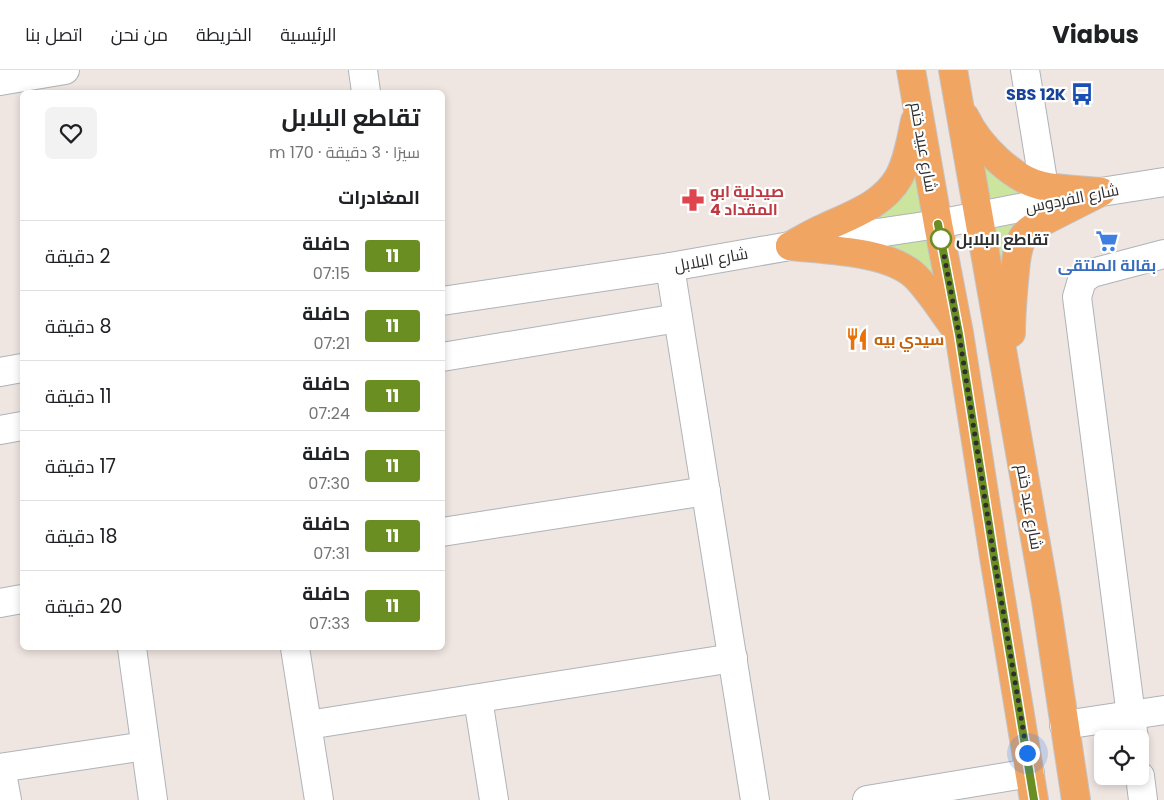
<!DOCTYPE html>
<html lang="ar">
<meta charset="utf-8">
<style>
:root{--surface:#fff;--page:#f2f2f2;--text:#202124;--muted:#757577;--line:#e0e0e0}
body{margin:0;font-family:Poppins,Cairo,sans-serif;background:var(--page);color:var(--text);direction:rtl;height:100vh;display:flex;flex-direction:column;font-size:19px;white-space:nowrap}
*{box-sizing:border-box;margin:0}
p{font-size:16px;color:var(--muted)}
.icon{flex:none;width:28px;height:28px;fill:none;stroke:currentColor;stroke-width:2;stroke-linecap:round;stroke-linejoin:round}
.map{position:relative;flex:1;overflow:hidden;direction:ltr}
.side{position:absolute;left:20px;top:20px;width:425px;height:560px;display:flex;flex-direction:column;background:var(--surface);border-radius:8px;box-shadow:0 2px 8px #0003;direction:rtl}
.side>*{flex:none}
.badge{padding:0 10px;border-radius:4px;font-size:18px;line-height:32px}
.tools{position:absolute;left:1094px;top:660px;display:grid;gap:10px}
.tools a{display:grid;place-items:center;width:55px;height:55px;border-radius:8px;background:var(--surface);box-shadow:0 2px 8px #0003;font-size:25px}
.you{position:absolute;width:25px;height:25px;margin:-12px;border:4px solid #fff;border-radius:50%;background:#1a73e8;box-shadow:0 0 0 8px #1a73e833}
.map>.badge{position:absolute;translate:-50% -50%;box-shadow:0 0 0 2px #fff}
h2{padding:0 25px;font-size:19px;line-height:45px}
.round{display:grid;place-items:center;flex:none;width:52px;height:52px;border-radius:8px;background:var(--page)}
.summary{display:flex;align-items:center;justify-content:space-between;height:85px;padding:0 25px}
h1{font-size:24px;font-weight:700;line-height:38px}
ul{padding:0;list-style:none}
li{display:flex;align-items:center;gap:15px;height:70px;padding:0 25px;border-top:1px solid var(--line)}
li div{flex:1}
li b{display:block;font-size:19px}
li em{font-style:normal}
li .badge{min-width:55px;font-weight:700;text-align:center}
header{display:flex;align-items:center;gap:30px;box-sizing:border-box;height:70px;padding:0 25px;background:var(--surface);border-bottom:1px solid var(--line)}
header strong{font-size:24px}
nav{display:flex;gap:28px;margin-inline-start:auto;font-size:18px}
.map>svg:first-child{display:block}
.green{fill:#cbe59e}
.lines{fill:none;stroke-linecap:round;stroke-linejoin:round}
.minor-casing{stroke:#aeb4ba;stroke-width:30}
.major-casing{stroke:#c4c4c4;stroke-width:30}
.minor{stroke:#fff;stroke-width:28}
.major{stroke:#f1a563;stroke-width:28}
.line-casing{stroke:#fff;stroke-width:11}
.line{stroke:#6b8e23;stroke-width:8}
.walk{stroke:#2e2e2e;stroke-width:5;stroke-dasharray:0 9}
.stop-dot{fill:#fff;stroke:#6b8e23;stroke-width:2.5}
.labels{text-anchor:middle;stroke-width:4.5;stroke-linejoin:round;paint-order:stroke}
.transit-label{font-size:16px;font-weight:bold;fill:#164399;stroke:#fff;text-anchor:end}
.street-label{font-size:16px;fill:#2e2e2e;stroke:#fff}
.health-label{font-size:16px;font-weight:bold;fill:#be3a42;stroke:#fff;text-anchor:start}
.stop-label{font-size:16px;font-weight:bold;fill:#2e2e2e;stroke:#fff;text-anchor:start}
.shop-label{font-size:16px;font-weight:bold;fill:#366cbe;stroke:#fff}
.food-label{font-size:16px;font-weight:bold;fill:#c56008;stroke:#fff;text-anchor:start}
</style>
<header>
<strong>Viabus</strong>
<nav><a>الرئيسية</a><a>الخريطة</a><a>من نحن</a><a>اتصل بنا</a></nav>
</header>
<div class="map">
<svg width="1164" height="730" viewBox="0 0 1164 730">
<rect width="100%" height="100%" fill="#efe5e1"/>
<g class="green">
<polygon points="973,72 1048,127 983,139"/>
<polygon points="919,91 927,149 836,165"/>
<polygon points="1052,137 997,219 985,152"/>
<polygon points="930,160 939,209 903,182 899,181 836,173"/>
</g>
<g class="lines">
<defs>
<g id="minor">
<polyline points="363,0 366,22"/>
<polyline points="1025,0 1044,117"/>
<polyline points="0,11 65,0"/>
<polyline points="670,197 755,730"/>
<polyline points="442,231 670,197 790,176 938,154 1101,122 1164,112"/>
<polyline points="442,287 678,248"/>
<polyline points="0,302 22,298"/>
<polyline points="0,360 22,356"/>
<polyline points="442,462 706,421"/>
<polyline points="0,533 22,529"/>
<polyline points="132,578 153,730"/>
<polyline points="295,578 319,730"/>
<polyline points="478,629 494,730"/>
<polyline points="308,655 733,588"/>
<polyline points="1064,655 1164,640"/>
<polyline points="1134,669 1077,227 1082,210 1092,203 1164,184"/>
<polyline points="0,698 145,676"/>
<polyline points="1,698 7,730"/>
<polyline points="1140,706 1143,730"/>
<polyline points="867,730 1030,703"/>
</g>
<g id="major">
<polyline points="911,0 938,154 959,263 994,487 1034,730"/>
<polyline points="953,0 1046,531 1076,730"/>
<path d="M 965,47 C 978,75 1013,110 1043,116 C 1061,120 1083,120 1101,122"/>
<path d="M 790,176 C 801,170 812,163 824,158 C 852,145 883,135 899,107 C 908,90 911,70 915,51"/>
<path d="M 790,176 C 826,180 889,181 915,206 C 930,221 942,241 955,258"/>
<path d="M 1011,263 C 1011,242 1013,222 1015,201 C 1016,190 1017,177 1023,167 C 1026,161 1034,157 1040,153 L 1101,122"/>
</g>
</defs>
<use href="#minor" class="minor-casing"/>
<use href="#major" class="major-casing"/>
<use href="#minor" class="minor"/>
<use href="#major" class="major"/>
</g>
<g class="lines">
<defs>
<polyline id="line" points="938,154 959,264 994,487 1034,730"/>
</defs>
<use href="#line" class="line-casing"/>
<use href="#line" class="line"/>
<polyline class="walk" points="941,169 959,264 994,487 1027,683"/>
</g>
<defs>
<symbol id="bus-bare" viewBox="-9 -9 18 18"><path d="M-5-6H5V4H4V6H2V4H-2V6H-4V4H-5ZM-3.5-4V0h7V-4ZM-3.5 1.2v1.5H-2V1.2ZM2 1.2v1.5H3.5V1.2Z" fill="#1a4fb4" stroke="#fff" stroke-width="2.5" paint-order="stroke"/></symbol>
<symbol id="pharmacy-bare" viewBox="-9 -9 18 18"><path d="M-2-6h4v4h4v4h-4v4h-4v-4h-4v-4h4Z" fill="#e0444e" stroke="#fff" stroke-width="2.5" paint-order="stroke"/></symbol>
<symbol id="supermarket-bare" viewBox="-9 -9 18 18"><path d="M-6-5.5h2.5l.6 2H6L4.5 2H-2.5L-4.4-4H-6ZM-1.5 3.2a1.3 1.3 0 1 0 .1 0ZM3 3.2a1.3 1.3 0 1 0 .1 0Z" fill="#3f7fe0" stroke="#fff" stroke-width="2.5" paint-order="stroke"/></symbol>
<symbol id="restaurant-bare" viewBox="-9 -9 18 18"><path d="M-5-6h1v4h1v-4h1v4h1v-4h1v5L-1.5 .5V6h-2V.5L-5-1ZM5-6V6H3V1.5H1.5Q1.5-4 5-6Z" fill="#e8710a" stroke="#fff" stroke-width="2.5" paint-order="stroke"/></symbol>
</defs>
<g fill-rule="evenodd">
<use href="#bus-bare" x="1066" y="8" width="32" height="32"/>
<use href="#pharmacy-bare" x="677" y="114" width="32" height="32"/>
<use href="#supermarket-bare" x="1091" y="155" width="32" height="32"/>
<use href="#restaurant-bare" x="841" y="253" width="32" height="32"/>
</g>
<circle class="stop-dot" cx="941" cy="169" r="10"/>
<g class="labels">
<g class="transit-label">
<text x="1066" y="30">SBS 12K</text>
</g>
<g class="street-label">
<text transform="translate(924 77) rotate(80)" y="6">شارع عبيد ختم</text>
<text transform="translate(1072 128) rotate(-11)" y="6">شارع الفردوس</text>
<text transform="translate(711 189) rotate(-10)" y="6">شارع البلابل</text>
<text transform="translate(1030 437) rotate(80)" y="6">شارع عبد ختم</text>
</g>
<g class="health-label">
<text x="710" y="127">صيدلية ابو<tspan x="710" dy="18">المقداد 4</tspan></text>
</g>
<g class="stop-label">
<text x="956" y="175">تقاطع البلابل</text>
</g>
<g class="shop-label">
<text x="1107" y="201">بقالة الملتقى</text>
</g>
<g class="food-label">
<text x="874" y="275">سيدي بيه</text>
</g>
</g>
</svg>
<div class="tools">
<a><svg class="icon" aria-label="locate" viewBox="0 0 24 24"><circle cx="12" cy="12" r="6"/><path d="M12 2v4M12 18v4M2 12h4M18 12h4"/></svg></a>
</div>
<div class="you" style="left:1027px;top:683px"></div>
<section class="side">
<div class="summary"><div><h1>تقاطع البلابل</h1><p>سيرًا · 3 دقيقة · 170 m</p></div><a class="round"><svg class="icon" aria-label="heart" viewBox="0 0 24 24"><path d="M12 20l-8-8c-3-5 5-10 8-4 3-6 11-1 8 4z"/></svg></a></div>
<h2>المغادرات</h2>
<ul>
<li><span class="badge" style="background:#6b8e23;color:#fff">11</span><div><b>حافلة</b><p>07:15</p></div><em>2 دقيقة</em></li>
<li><span class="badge" style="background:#6b8e23;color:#fff">11</span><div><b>حافلة</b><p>07:21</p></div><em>8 دقيقة</em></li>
<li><span class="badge" style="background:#6b8e23;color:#fff">11</span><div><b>حافلة</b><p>07:24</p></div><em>11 دقيقة</em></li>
<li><span class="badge" style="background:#6b8e23;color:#fff">11</span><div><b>حافلة</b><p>07:30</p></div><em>17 دقيقة</em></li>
<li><span class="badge" style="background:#6b8e23;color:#fff">11</span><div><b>حافلة</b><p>07:31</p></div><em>18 دقيقة</em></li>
<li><span class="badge" style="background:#6b8e23;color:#fff">11</span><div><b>حافلة</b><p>07:33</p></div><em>20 دقيقة</em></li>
</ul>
</section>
</div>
